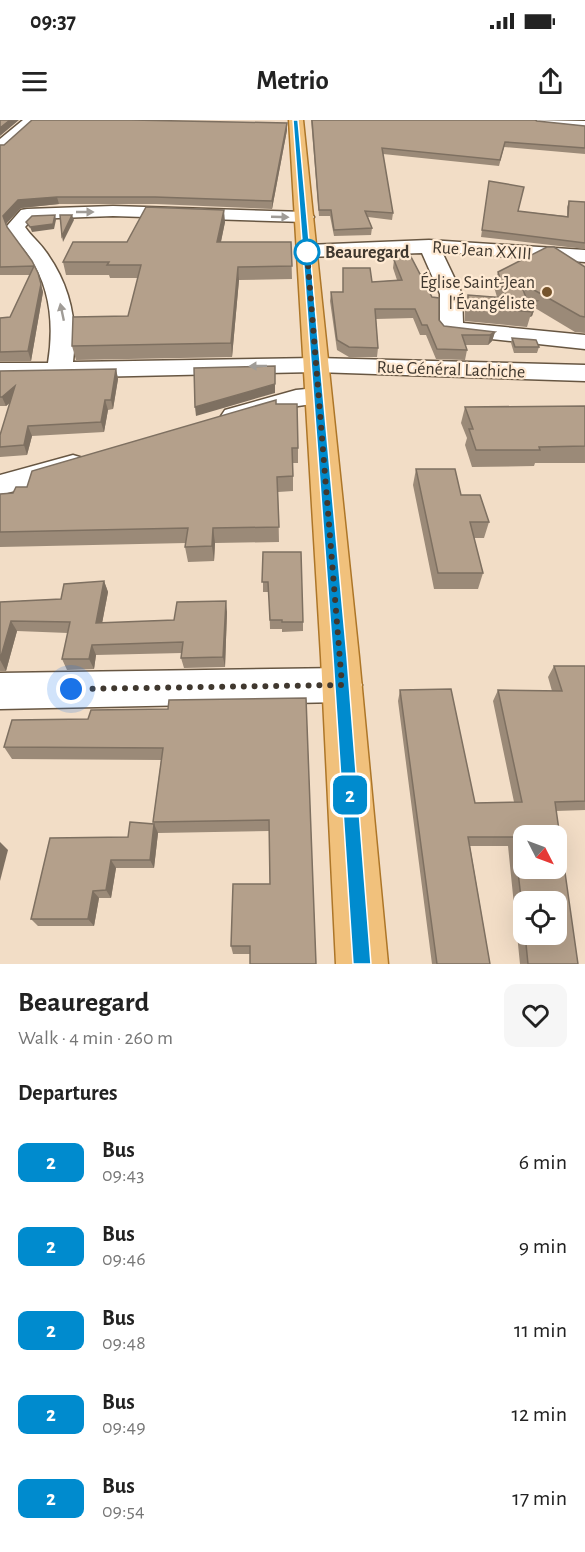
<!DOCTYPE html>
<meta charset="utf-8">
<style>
:root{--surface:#fff;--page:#f6f6f6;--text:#222;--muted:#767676}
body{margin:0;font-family:"Alegreya Sans",sans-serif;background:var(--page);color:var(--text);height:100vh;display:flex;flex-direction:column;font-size:22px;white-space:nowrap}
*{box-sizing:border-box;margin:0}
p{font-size:20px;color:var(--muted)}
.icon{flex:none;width:33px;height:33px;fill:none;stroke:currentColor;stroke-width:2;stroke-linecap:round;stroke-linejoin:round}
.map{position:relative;height:844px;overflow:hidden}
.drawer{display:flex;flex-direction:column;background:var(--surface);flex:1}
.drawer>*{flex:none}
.badge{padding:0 12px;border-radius:9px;font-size:21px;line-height:39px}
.needle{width:39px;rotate:132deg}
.fabs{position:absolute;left:513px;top:705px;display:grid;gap:12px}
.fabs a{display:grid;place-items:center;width:54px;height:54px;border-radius:12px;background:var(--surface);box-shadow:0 6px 24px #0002;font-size:30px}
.you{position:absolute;width:30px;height:30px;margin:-15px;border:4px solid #fff;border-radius:50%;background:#1a73e8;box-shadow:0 0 0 9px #1a73e833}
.map>.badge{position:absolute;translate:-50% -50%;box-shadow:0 0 0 3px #fff}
h2{padding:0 18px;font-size:22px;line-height:54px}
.round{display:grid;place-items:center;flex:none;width:63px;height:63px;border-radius:12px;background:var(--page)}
.headline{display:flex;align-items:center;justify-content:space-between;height:102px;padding:0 18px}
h1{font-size:28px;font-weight:700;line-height:45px}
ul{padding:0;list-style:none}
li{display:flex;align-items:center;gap:18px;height:84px;padding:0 18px}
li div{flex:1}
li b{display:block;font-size:22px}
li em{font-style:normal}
li .badge{min-width:66px;font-weight:700;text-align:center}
.status{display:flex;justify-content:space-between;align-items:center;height:42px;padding:0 30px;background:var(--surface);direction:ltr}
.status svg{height:16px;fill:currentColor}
header{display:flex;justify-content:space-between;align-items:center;height:78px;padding:0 18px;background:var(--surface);font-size:27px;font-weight:700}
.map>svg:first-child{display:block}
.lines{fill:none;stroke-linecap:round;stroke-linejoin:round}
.minor-casing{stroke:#675642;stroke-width:3}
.major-casing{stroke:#ad7628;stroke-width:3}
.minor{fill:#fff;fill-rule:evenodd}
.major{fill:#f1c17c;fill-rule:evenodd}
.wall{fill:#9b8a78;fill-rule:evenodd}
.shaded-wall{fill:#7e7061}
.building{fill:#b4a08b;stroke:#7e7061;stroke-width:1.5;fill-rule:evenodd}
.oneway{fill:#a09c97}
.line{fill:#008bce;stroke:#fff;stroke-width:1.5}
.walk{stroke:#40382f;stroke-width:6;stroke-dasharray:0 10.8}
.stop-dot{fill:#fff;stroke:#008bce;stroke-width:3}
.poi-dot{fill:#76542c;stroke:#ffead3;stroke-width:2}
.labels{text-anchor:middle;stroke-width:4.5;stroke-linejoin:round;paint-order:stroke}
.far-street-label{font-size:18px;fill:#40382f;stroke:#ffead3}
.far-stop-label{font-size:18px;font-weight:bold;fill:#40382f;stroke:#ffead3;text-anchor:start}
.far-poi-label{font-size:18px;fill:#40382f;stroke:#ffead3;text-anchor:end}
</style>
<div class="status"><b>09:37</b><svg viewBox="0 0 49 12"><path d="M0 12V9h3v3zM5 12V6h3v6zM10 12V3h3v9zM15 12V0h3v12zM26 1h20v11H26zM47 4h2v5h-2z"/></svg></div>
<header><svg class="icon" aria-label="menu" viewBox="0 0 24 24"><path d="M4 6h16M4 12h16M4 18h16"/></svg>Metrio<svg class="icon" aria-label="share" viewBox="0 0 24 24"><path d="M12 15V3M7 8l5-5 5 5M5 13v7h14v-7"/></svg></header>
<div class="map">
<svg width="585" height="844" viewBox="0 0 585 844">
<rect width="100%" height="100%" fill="#f2ddc6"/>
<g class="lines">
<defs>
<g id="minor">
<polygon points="23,0 38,0 5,30 0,31 0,19"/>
<polygon points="529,0 585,1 585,9 536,4"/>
<path d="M 113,86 L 305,92 L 311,93 L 314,97 L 311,101 L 305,102 L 113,96 L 32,99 L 25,107 C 31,116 40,123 46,132 C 70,165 78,202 73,242 L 316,238 L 585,245 L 585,261 L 316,252 L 0,259 L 0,243 L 48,243 C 54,206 51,168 29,136 C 22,125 12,118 7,106 L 21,90 L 27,89 Z"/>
<polygon points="429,120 585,130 585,142 442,132 462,174 463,203 585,215 585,229 444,214 440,209 440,174 422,133 307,137 300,135 297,131 300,127 307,125"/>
<polygon points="317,268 326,270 330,276 326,282 298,286 235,304 225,302 221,296 225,290 296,270"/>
<polygon points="73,335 83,338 88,345 83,352 0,375 0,355"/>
<polygon points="342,548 356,553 362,565 356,577 342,582 0,589 0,553"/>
</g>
<polygon id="major" points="289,0 303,0 359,537 388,844 336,844 321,537"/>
</defs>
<use href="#minor" class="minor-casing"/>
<use href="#major" class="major-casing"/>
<use href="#minor" class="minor"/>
<use href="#major" class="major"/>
</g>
<g class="wall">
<polygon points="311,0 535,0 537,1 585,6 585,34 504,27 499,46 383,34 393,93 392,100 368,97 372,108 371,115 334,116 330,96 319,96"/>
<polygon points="287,10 272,89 156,84 59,84 21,88 6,104 7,107 32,141 43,172 31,241 0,241 0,198 10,197 30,155 0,155 0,25"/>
<polygon points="489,61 518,91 567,96 567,87 569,81 585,82 585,129 481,117"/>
<polygon points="225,102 221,122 291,122 292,159 239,160 232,237 76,240 72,226 128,196 138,158 110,158 109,155 66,155 63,142 127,122"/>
<polygon points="394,140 444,206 495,212 492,221 488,225 465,225 467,230 465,240 436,239 426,215 420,215 413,198 376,199 378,228 377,237 349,237 337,230 330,181 331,172 342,172 372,162 397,160 393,148"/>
<polygon points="585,147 585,213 575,212 535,188 532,196 530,197 527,207 465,201 465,190 468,175 497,177 494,167 498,152"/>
<polygon points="512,218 539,227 537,233 514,233 511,223"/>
<polygon points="116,249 118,259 113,289 108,290 104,312 32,316 27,335 0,337 0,315 10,283 6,286 0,286 0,251"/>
<polygon points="276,284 298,328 298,343 293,343 293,371 278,372 279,422 215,423 214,441 188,442 185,427 186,423 0,427 0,374 13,373 27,367"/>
<polygon points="585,286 585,343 535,343 534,346 472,347 465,325 467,318 461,303 465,287"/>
<polygon points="416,349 461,375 489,402 484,418 474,418 483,453 478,469 434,469 413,365"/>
<polygon points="263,432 303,502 303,511 282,512 282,509 270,509 269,472 263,472"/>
<polygon points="104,461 108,472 102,503 174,500 227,492 225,547 184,548 181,538 182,533 96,535 94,549 67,550 62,539 68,513 17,511 6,551 0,551 0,482 61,479"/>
<path d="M 554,546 L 585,546 L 585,690 L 556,691 L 578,844 L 520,844 L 508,726 L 470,726 L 490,844 L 432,844 L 398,581 L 400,570 L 475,683 L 514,682 L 493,581 L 498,570 L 552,571 L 548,557 ZM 524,782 L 556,814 L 524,814 Z"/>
<polygon points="306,578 316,844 250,834 233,834 231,826 270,764 269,711 158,713 154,748 116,748 111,778 99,778 94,806 38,806 31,799 128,717 154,704 153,702 161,640 12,639 4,627 88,599 168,589"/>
</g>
<g class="shaded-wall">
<polygon points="10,0 19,0 0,16 0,8"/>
<polygon points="287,3 287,10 272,89 272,81"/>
<polygon points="57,77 59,84 21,88 5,105 3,96 18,80"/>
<polygon points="224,90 225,102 218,135 217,122"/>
<polygon points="55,95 56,100 54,109 32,112 30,107"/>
<polygon points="72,95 74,100 63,122 62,116"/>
<polygon points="238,147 239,160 232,237 231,223"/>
<polygon points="41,164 43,172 31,241 28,231"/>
<polygon points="537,181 532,196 530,197 532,192 529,185"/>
<polygon points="495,212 492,221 488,225 490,215"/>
<polygon points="116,249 118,259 113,289 111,280"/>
<polygon points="275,264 275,273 196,296 195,287"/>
<polygon points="15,266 18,275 6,286 2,277"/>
<polygon points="105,280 108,290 104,312 101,302"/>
<polygon points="28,306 32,316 27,335 24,325"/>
<polygon points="213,408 215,423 214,441 212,426"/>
<polygon points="104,461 108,472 100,514 96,503"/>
<polygon points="226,481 227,492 225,547 223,537"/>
<polygon points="11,501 17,511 6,551 0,540"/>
<polygon points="92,525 96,535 94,549 89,539"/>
<polygon points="154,704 158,713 154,748 150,740"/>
<polygon points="0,722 8,730 0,761"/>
<polygon points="111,740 116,748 111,778 106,770"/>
<polygon points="93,771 99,778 94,806 88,799"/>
</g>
<g class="building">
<polygon points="0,0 10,0 0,8"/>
<polygon points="32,0 131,0 287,3 272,81 155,77 57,77 18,80 3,96 7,107 32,141 38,153 41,164 28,231 0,232 0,198 10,197 34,146 0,147 0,25 4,25"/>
<polygon points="312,0 535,0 537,1 585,6 585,28 505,22 500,40 382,28 393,93 365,91 372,108 334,110 331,90 319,90"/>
<polygon points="489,61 524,67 518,91 568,97 569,81 585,82 585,123 482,110"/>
<polygon points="146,87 224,90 217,122 291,122 292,146 238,147 231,223 72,226 73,197 128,196 141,145 107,145 109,142 63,142 73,122 127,122"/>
<polygon points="55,95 53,104 30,107 26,102 32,96"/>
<polygon points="60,95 72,95 62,116"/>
<polygon points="547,127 554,127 585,147 585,197 580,196 520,162 527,180 537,181 529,185 532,192 468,186 468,175 506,178 498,152"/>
<polygon points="409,133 432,177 439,178 439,200 444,206 495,212 490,215 462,215 467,230 437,229 427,205 422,205 415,189 375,189 378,228 349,227 337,220 331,172 343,172 343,148 370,148 372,162 402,160 394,140"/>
<polygon points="512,218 536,220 539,227 515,227"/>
<polygon points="275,246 275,264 195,287 194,248"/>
<polygon points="116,249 111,280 105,280 101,302 28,306 24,325 0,327 0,315 15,266 2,277 0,277 0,251"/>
<polygon points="276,280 276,284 297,284 298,328 292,328 293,356 277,357 279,407 213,408 212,426 185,427 188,408 0,412 0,374 13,373 16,367 27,367 32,351"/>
<polygon points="585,286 585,326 539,327 540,330 476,330 469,309 473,309 465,287"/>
<polygon points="416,349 455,349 461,375 480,375 489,402 470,402 483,453 438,453"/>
<polygon points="263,432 301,432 303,502 282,502 282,500 270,500 268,462 262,462"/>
<polygon points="104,461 96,503 174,500 177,482 226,481 223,537 181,538 183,522 92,525 89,539 62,539 70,502 11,501 0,540 0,482 61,479 64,464"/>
<path d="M 554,546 L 585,546 L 585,681 L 555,682 L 578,844 L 528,844 L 525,814 L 556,814 L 556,782 L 524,782 L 524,804 L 514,717 L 468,717 L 490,844 L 437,844 L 400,570 L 451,569 L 475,683 L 522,682 L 498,570 L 562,571 ZM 524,716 L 556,716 L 556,748 L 524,748 Z"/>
<polygon points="306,578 316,844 250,844 250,826 231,826 233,764 270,764 269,700 153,702 163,628 4,627 12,600 88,599 91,590 168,589 169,580"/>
<polygon points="130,702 154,704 150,740 111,740 106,770 93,771 88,799 31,799 50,718 128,717"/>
</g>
<defs><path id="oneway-solid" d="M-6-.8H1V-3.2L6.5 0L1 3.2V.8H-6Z" transform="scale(1.5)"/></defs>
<g class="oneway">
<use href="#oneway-solid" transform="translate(85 92)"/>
<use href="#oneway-solid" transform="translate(280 97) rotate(2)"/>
<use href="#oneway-solid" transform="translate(62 192) rotate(-102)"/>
<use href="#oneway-solid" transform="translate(258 246) rotate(179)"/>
</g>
<polygon class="line" points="293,0 298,0 347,537 371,844 353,844 333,537"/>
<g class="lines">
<polyline class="walk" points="71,569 342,565 307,132"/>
</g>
<circle class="stop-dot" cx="307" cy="132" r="12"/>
<circle class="poi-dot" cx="547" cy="172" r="6"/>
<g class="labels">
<g class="far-street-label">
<text transform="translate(482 130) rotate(4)" y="6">Rue Jean XXIII</text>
<text transform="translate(451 249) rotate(2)" y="6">Rue Général Lachiche</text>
</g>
<g class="far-stop-label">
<text x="325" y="138">Beauregard</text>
</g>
<g class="far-poi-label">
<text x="535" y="168">Église Saint-Jean<tspan x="535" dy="21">l'Évangéliste</tspan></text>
</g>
</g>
</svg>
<div class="fabs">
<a><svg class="needle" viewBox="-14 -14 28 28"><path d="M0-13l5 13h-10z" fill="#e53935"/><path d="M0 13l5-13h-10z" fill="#767676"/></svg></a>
<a><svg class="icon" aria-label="locate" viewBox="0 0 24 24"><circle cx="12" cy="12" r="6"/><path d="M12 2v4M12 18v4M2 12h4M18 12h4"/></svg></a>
</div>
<div class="you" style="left:71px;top:569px"></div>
<b class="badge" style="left:350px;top:675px;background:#008bce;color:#fff">2</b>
</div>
<section class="drawer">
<div class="headline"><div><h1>Beauregard</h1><p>Walk · 4 min · 260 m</p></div><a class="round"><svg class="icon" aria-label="heart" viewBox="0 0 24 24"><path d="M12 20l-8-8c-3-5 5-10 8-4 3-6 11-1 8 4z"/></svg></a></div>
<h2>Departures</h2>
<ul>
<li><span class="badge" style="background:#008bce;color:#fff">2</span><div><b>Bus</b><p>09:43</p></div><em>6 min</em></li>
<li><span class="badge" style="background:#008bce;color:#fff">2</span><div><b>Bus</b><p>09:46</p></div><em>9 min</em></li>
<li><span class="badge" style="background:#008bce;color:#fff">2</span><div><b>Bus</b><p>09:48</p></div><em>11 min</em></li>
<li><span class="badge" style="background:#008bce;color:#fff">2</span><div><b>Bus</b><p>09:49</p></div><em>12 min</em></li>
<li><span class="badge" style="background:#008bce;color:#fff">2</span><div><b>Bus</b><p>09:54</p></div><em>17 min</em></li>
</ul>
</section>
